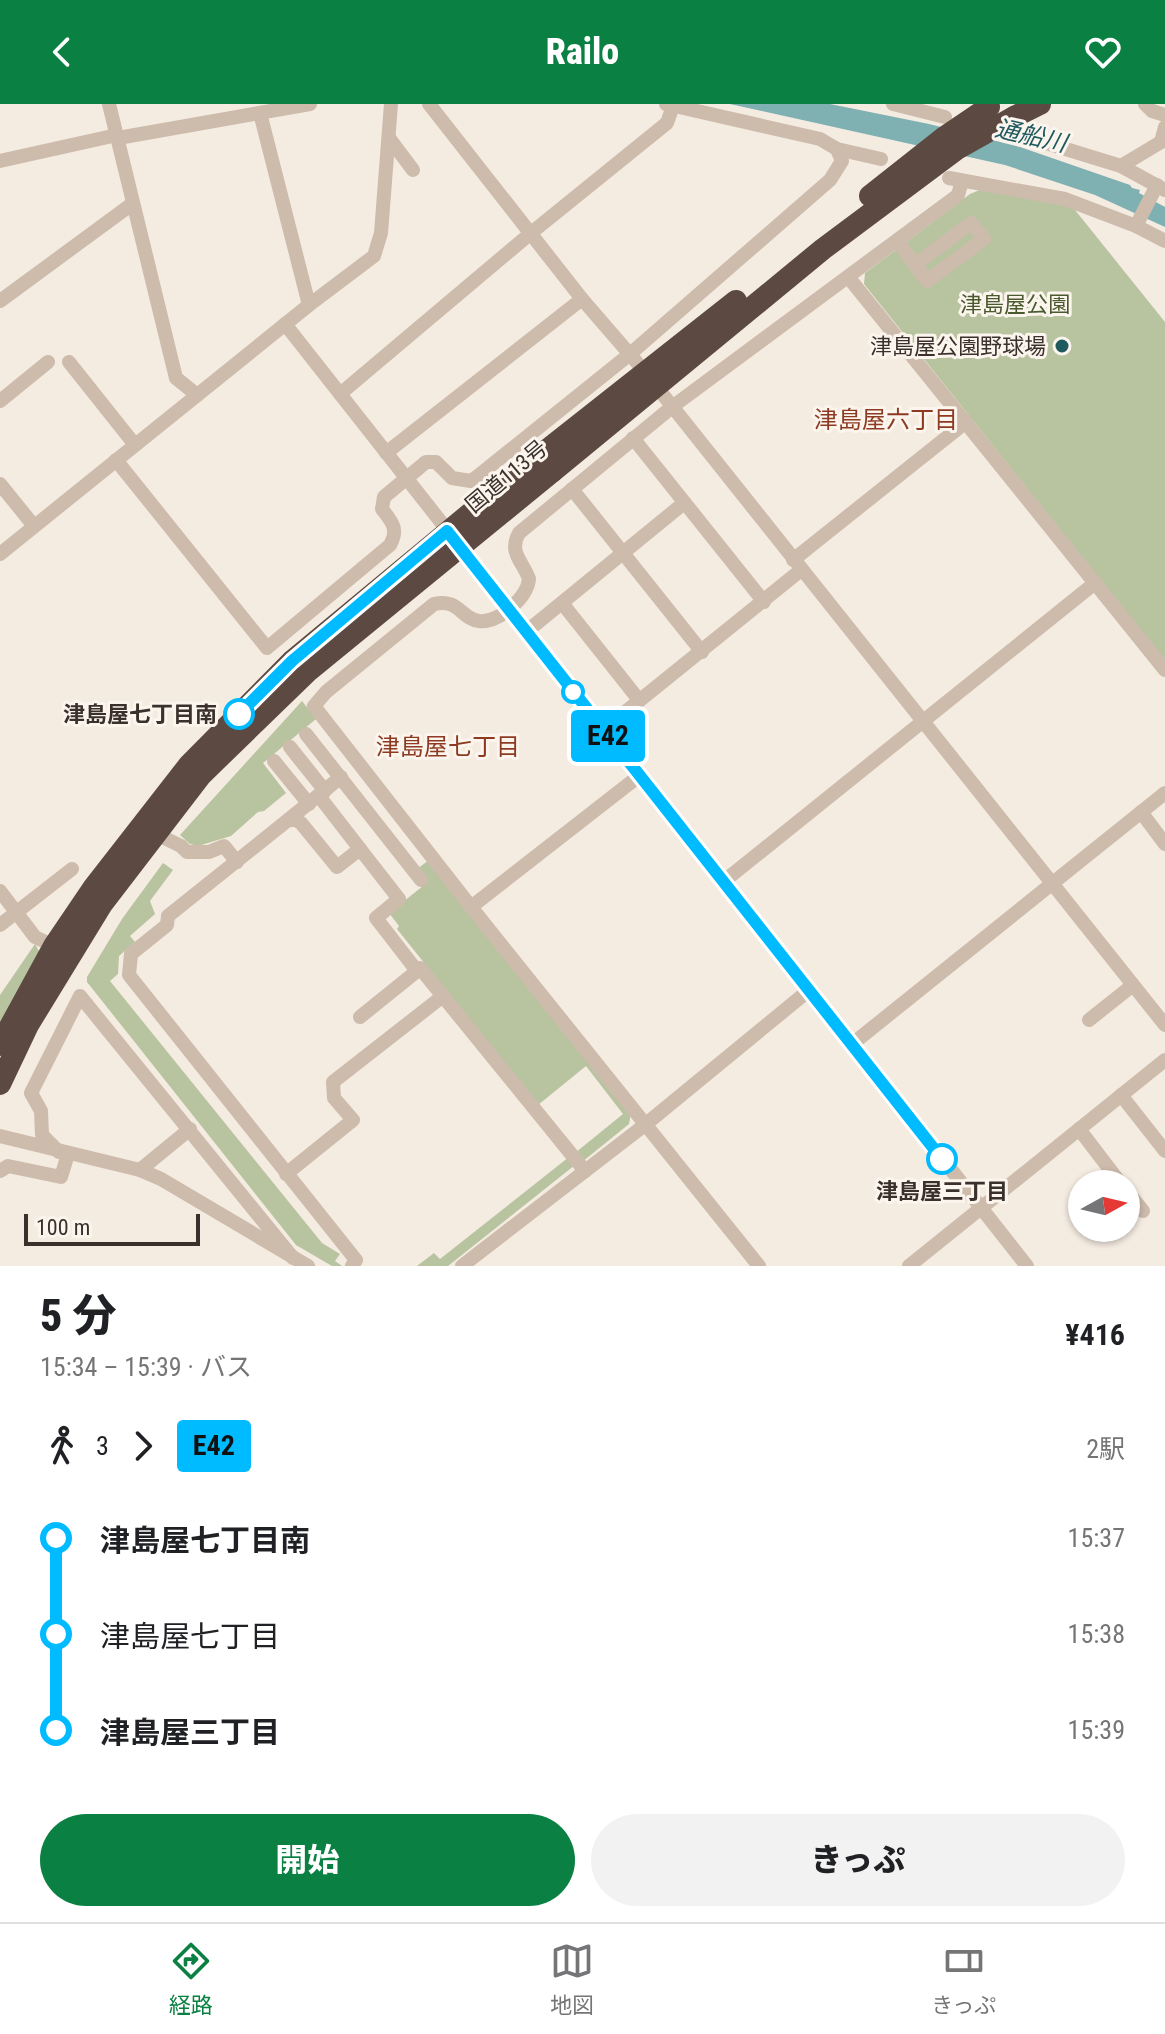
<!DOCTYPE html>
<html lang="ja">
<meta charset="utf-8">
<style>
:root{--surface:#fff;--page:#f2f2f2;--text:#202124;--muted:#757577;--line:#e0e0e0;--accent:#0b8043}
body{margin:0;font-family:"Roboto Condensed","Noto Sans JP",sans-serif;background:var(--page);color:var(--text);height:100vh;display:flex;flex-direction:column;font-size:30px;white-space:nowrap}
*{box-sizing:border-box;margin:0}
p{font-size:26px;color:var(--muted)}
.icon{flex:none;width:44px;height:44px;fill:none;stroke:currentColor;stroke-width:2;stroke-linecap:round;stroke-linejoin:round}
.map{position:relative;height:1162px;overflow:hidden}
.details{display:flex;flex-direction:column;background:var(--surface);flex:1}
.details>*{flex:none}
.badge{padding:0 16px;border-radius:6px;font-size:28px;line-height:52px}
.needle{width:52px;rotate:82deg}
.fabs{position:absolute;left:1068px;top:1066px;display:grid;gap:16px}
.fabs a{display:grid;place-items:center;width:72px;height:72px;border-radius:50%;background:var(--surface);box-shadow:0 2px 6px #0004;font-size:40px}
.scale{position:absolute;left:24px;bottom:20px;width:176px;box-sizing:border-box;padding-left:8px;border:4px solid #3b302b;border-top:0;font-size:22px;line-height:28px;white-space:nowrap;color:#3b302b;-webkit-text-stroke:6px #fbf5ee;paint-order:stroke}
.map>.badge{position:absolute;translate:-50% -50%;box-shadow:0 0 0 4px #fff}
.legs{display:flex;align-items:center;gap:12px;height:88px;padding:0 40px;font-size:26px}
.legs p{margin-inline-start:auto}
.summary{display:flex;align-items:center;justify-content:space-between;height:136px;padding:0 40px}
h1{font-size:44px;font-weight:800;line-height:60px}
.action{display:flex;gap:16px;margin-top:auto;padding:16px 40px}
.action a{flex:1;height:92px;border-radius:48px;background:var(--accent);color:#fff;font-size:32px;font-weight:800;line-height:92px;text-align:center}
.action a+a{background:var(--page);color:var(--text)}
ul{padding:0 40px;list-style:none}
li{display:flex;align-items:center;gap:28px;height:96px;font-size:30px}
li i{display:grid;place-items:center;width:12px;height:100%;margin:0 10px;background:currentColor}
li i::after{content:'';width:20px;height:20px;margin:-10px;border:6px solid;border-radius:50%;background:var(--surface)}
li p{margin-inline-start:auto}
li:first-child i{background:linear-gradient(#0000 50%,currentColor 0)}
li:last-child i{background:linear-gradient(currentColor 50%,#0000 0)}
header{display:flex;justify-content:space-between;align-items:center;height:104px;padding:0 40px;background:var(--accent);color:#fff;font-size:36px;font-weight:800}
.dock{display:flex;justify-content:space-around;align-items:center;height:112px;border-top:2px solid var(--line);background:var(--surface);font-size:22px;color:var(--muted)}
.dock a{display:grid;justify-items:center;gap:4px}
.dock .active{color:var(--accent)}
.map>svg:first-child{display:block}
.green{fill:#b8c4a0}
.water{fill:#7fb0b2}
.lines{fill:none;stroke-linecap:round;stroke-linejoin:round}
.minor{stroke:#cdbbac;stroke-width:14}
.highway{stroke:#5c4a42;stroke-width:22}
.highway-bridge{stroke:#5c4a42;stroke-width:22}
.line-1-casing{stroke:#fff;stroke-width:18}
.line-1{stroke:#0bf;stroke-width:12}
.poi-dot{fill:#1f5a5e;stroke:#fbf5ee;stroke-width:3}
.stop-1-dot{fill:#fff;stroke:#0bf;stroke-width:4}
.labels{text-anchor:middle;stroke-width:6;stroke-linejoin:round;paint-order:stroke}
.park-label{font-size:22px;fill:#4a5a2e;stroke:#fbf5ee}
.poi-label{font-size:22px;fill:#3b302b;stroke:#fbf5ee;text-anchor:end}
.street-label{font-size:22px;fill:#3b302b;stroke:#fbf5ee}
.stop-label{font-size:22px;font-weight:bold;fill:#3b302b;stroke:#fbf5ee;text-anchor:end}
.water-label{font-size:24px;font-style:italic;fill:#1f5a5e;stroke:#fbf5ee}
.neighbourhood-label{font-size:24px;fill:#8c3b22;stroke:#fbf5ee}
</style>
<header><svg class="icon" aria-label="back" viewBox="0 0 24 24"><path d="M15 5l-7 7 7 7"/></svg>Railo<svg class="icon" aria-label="heart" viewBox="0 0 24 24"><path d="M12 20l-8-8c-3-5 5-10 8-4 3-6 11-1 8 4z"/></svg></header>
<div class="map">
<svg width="1165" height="1162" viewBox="0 0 1165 1162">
<rect width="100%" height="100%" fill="#f4ebe1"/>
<g class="green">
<polygon points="982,85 1071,101 1165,218 1165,557 864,180 865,169 970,90"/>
<polygon points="302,597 316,615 263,659 286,689 264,707 258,708 231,732 198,742 190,740 180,731"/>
<polygon points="429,756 631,1009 629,1020 582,1058 575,1049 623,1010 586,962 538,1001 397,825 399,822 389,809 428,778 417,765"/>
<polygon points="163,759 173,766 150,797 155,810 130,832 135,838 119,852 118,870 110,877 322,1139 340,1150 335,1157 342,1162 332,1162 296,1141 87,878 87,873 122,815"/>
<polygon points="35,840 40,849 0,924 0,891"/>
<polygon points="569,1053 575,1061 448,1162 417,1162 434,1149 440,1155"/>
</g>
<polygon class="water" points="730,0 830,0 929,20 1020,43 1130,81 1132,84 1140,86 1139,89 1165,103 1165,123 1095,91 1005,61"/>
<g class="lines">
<g class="minor">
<polyline points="109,0 176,274 197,291"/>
<polyline points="429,0 582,195 646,269"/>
<polyline points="666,0 820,35 837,45 881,55"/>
<polyline points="893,0 945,13"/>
<polyline points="1145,0 1152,7 1165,11"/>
<polyline points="260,9 309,201"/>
<polyline points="1020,31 1121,62 1165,86"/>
<polyline points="118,34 310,0"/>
<polyline points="389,34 413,66"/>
<polyline points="0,57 117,31"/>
<polyline points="1121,62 1161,38 1165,23"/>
<polyline points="949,74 1065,95 1136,122 1165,137"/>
<polyline points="1136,122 1157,81"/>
<polyline points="898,138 915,161 971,119 984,135 927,177 915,161"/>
<polyline points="849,174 1165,566"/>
<polyline points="0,197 132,100"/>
<polyline points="285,220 1027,1162"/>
<polyline points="69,258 135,341"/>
<polyline points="656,282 1165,921"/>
<polyline points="340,290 531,129 667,19 673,2"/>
<polyline points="0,297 48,258"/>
<polyline points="633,334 764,498"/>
<polyline points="386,349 582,195"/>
<path d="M 116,356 L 267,544 L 390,441 C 399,425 392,418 382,405 L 384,393 L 426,358 L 436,358 L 452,374 L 471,377 L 478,372 L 630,250 L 830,76 L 842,57 L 837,45"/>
<polyline points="0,380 34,422"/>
<polyline points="572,385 702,548"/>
<polyline points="0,450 309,201 374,152 381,129 391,0"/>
<polyline points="793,456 966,318"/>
<polyline points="562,499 639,596"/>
<polyline points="526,528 684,399"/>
<polyline points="603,626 801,466"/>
<polyline points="306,630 421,776"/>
<polyline points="290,643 325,687"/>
<polyline points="274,657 309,700"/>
<polyline points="319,692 360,745"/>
<polyline points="1141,708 1165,740"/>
<polyline points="288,716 341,673"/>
<polyline points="156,730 181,742 187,748 209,748 224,742 237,758"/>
<polyline points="723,778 1095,479"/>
<polyline points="0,787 35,833 54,842"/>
<polyline points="471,803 639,672"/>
<polyline points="0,821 72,765"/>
<polyline points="360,913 417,867"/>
<polyline points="1089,916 1133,881"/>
<polyline points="851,941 1165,689"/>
<polyline points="1121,991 1165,1047"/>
<polyline points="1079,1025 1121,1080"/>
<polyline points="0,1032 140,1066 161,1075 308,1162"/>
<polyline points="59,1048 42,1031 41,1007 31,989 80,892 293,1154"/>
<polyline points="140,1066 190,1025"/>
<polyline points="0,1067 8,1062 61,1073 68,1050"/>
<polyline points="286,1070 353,1016 334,994 333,978 443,892"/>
<polyline points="1126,1086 1143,1107"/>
<polyline points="352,1162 356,1156 129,871 131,850 167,821 168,812 288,716 296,716 301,719 337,763 360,745 399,795 376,814 417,867 420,864 585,1067"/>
<polyline points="462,1162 646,1020 808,887"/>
<path d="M 759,1162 L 471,803 L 314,602 L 326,588 L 434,500 C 459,494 461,515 479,517 C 499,519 527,494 529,475 C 523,457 508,449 519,429 L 672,303 L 958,91 L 962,77"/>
<polyline points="909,1162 1165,956"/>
</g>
<g class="highway">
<polyline points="1014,13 1040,0"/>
<polyline points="0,941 54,842 94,783 189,661 292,557 542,350"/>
<polyline points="0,980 28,921 102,800 201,671 307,568 553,367"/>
</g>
<g class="highway-bridge">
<polyline points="870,92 946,32 989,3"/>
<polyline points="542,350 736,197"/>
<polyline points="553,367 823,145 957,45 1014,13"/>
</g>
</g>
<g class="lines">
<defs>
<polyline id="line-1" points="239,610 292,557 447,427 942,1055"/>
</defs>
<use href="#line-1" class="line-1-casing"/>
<use href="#line-1" class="line-1"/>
</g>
<circle class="poi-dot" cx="1062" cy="242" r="8"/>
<g class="stop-1-dot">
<circle cx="573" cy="588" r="10"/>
<circle cx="239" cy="610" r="14"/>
<circle cx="942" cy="1055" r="14"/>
</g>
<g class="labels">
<g class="park-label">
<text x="1015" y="208">津島屋公園</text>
</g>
<g class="poi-label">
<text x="1046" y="250">津島屋公園野球場</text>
</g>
<g class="street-label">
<text transform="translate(506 372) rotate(-40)" y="8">国道113号</text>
</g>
<g class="stop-label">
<text x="217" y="618">津島屋七丁目南</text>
<text x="942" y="1095" text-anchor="middle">津島屋三丁目</text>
</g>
<g class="water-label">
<text transform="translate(1031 32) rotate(13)" y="8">通船川</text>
</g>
<g class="neighbourhood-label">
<text x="886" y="324">津島屋六丁目</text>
<text x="448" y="651">津島屋七丁目</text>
</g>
</g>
</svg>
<div class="fabs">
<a><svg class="needle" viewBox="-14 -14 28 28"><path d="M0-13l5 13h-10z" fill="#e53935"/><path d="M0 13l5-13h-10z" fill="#757577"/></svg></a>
</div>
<div class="scale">100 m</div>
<b class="badge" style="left:608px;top:632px;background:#0bf;color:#111">E42</b>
</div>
<section class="details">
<div class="summary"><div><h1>5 分</h1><p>15:34 – 15:39 · バス</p></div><b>¥416</b></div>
<div class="legs"><svg class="icon" aria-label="walk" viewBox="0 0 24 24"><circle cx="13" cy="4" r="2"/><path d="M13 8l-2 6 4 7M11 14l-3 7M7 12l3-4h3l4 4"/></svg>3<svg class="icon" aria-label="forward" viewBox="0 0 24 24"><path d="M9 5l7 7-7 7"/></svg><b class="badge" style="background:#0bf;color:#111">E42</b><p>2駅</p></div>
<ul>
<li><i style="color:#0bf"></i><b>津島屋七丁目南</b><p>15:37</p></li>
<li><i style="color:#0bf"></i><span>津島屋七丁目</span><p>15:38</p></li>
<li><i style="color:#0bf"></i><b>津島屋三丁目</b><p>15:39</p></li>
</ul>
<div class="action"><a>開始</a><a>きっぷ</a></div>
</section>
<nav class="dock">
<a class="active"><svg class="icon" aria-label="directions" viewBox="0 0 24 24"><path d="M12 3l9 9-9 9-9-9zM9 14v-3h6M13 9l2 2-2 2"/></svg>経路</a>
<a><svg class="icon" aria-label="map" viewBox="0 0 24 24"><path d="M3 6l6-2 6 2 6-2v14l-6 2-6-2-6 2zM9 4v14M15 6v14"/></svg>地図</a>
<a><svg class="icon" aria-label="tickets" viewBox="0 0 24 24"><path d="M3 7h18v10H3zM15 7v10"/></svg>きっぷ</a>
</nav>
